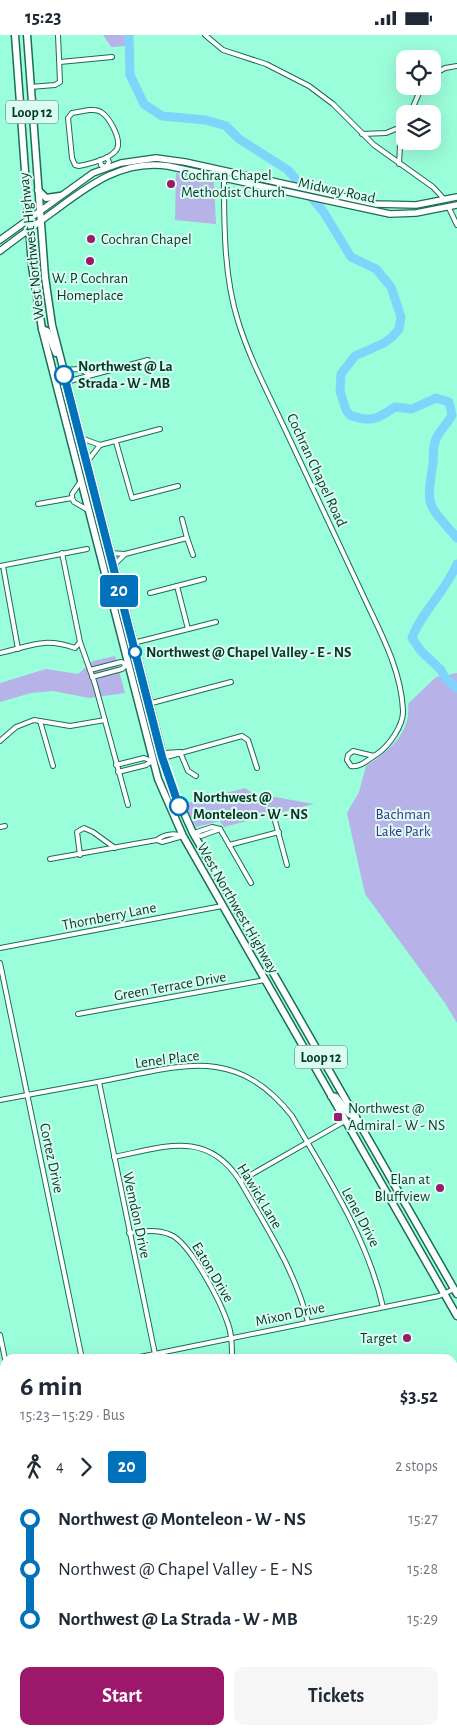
<!DOCTYPE html>
<meta charset="utf-8">
<style>
:root{--surface:#fff;--page:#f6f6f7;--text:#1f2937;--muted:#747a83;--accent:#9c186a}
body{margin:0;font-family:"Alegreya Sans",sans-serif;background:var(--page);color:var(--text);height:100vh;display:flex;flex-direction:column;font-size:19px;white-space:nowrap}
*{box-sizing:border-box;margin:0}
p{font-size:16px;color:var(--muted)}
.icon{flex:none;width:28px;height:28px;fill:none;stroke:currentColor;stroke-width:2;stroke-linecap:round;stroke-linejoin:round}
.map{position:relative;flex:1;overflow:hidden}
.drawer{position:absolute;left:0px;top:1319px;width:458px;height:381px;display:flex;flex-direction:column;background:var(--surface);border-radius:15px 15px 0 0;box-shadow:0 5px 20px #0002}
.drawer>*{flex:none}
.badge{padding:0 10px;border-radius:4px;font-size:18px;line-height:32px}
.controls{position:absolute;left:396px;top:15px;display:grid;gap:10px}
.controls a{display:grid;place-items:center;width:45px;height:45px;border-radius:10px;background:var(--surface);box-shadow:0 5px 20px #0002;font-size:25px}
.map>.badge{position:absolute;translate:-50% -50%;box-shadow:0 0 0 2px #fff}
.legs{display:flex;align-items:center;gap:8px;height:55px;padding:0 20px;font-size:16px}
.legs p{margin-inline-start:auto}
.overview{display:flex;align-items:center;justify-content:space-between;height:85px;padding:0 20px}
h1{font-size:28px;font-weight:700;line-height:38px}
.button{display:flex;gap:10px;margin-top:auto;padding:10px 20px}
.button a{flex:1;height:58px;border-radius:10px;background:var(--accent);color:#fff;font-size:20px;font-weight:700;line-height:58px;text-align:center}
.button a+a{background:var(--page);color:var(--text)}
ul{padding:0 20px;list-style:none}
li{display:flex;align-items:center;gap:18px;height:50px;font-size:19px}
li i{display:grid;place-items:center;width:8px;height:100%;margin:0 6px;background:currentColor}
li i::after{content:'';width:12px;height:12px;margin:-6px;border:4px solid;border-radius:50%;background:var(--surface)}
li p{margin-inline-start:auto}
li:first-child i{background:linear-gradient(#0000 50%,currentColor 0)}
li:last-child i{background:linear-gradient(currentColor 50%,#0000 0)}
.status{display:flex;justify-content:space-between;align-items:center;height:35px;padding:0 25px;background:var(--surface);direction:ltr}
.status svg{height:14px;fill:currentColor}
.map>svg:first-child{display:block}
.green{fill:#b7b2e7}
.lines{fill:none;stroke-linecap:round;stroke-linejoin:round}
.river{stroke:#7fd4fb;stroke-width:9}
.minor-casing{stroke:#1b6d55;stroke-width:6}
.secondary-casing{stroke:#1b6d55;stroke-width:8}
.primary-casing{stroke:#1b6d55;stroke-width:9}
.minor{stroke:#fff;stroke-width:4}
.secondary{stroke:#fff;stroke-width:5.5}
.primary{stroke:#fff;stroke-width:6}
.line-1-casing{stroke:#fff;stroke-width:11}
.line-1{stroke:#0072bc;stroke-width:8}
.poi-dot{fill:#9c186a;stroke:#d9feef;stroke-width:2}
.stop-1-dot{fill:#fff;stroke:#0072bc;stroke-width:2.5}
.labels{text-anchor:middle;stroke-width:4;stroke-linejoin:round;paint-order:stroke}
.shield{fill:#d9feef;stroke:#477264;stroke-width:1}
.shield-label{font-size:14px;font-weight:bold;fill:#083628}
.poi-label{font-size:15px;fill:#083628;stroke:#d9feef;text-anchor:start}
.street-label{font-size:15px;fill:#083628;stroke:#d9feef}
.stop-label{font-size:15px;font-weight:bold;fill:#083628;stroke:#d9feef;text-anchor:start}
.park-label{font-size:15px;fill:#462d8f;stroke:#d9feef}
</style>
<div class="status"><b>15:23</b><svg viewBox="0 0 49 12"><path d="M0 12V9h3v3zM5 12V6h3v6zM10 12V3h3v9zM15 12V0h3v12zM26 1h20v11H26zM47 4h2v5h-2z"/></svg></div>
<div class="map">
<svg width="457" height="1699" viewBox="0 0 457 1699">
<rect width="100%" height="100%" fill="#9bfeda"/>
<g class="green">
<polygon points="103,0 126,0 126,11 111,12"/>
<polygon points="176,138 214,147 216,189 175,185"/>
<polygon points="115,621 125,658 89,663 53,656 31,658 0,667 0,648 46,634 78,639 93,626"/>
<path d="M 457,638 L 457,988 L 445,968 L 365,859 L 347,778 L 359,757 L 366,731 C 387,718 412,697 408,669 L 436,642 Z"/>
<polygon points="245,753 252,758 314,769 224,792 220,786 196,792 184,769"/>
</g>
<g class="lines">
<g class="river">
<path d="M 129,0 L 130,40 L 144,69 L 162,81 L 206,85 L 226,91 L 239,104 L 288,135 L 323,176 L 351,222 L 376,234 L 391,252 L 401,282 L 399,294 L 392,302 L 384,308 L 355,321 L 341,339 L 340,356 L 346,375 L 350,380 C 370,388 378,384 395,372 L 412,374 L 436,363 L 449,367 L 452,380 C 448,388 441,394 437,402 C 432,411 434,419 433,428 C 426,474 427,468 457,503"/>
<path d="M 457,529 C 446,556 422,576 412,603 L 421,616 L 441,635 L 445,643 L 457,653"/>
</g>
<defs>
<g id="minor">
<polyline points="205,0 223,15 266,29 309,51 333,69 374,110 433,152 445,165"/>
<polyline points="60,27 112,22"/>
<polyline points="432,40 445,33 457,31"/>
<polyline points="30,52 55,50 60,47 58,0"/>
<path d="M 89,75 C 93,75 97,74 101,77 C 109,82 122,104 117,114 C 111,124 89,129 79,131 L 75,130 L 72,123 L 68,83 L 72,78 Z"/>
<polyline points="410,79 422,51"/>
<polyline points="362,99 386,98 401,92"/>
<polyline points="100,125 101,130 106,132 109,127 107,122"/>
<polyline points="399,129 401,92 405,86"/>
<path d="M 224,144 C 224,190 224,242 238,286 C 249,322 267,356 283,390 C 309,446 336,502 362,558 C 379,595 401,633 403,675 C 404,690 389,711 377,719 C 369,724 360,733 351,731 L 347,725 L 348,720 L 353,716 L 374,721"/>
<polyline points="448,171 457,190"/>
<polyline points="63,335 80,334 90,340"/>
<polyline points="66,347 148,325"/>
<polyline points="81,403 100,410 160,394"/>
<polyline points="116,407 132,463 178,451"/>
<polyline points="87,427 100,410"/>
<polyline points="72,463 74,467 88,475"/>
<polyline points="72,463 72,459 81,446"/>
<polyline points="38,469 72,463"/>
<polyline points="182,484 187,503"/>
<polyline points="62,518 80,607 95,649 128,770"/>
<polyline points="110,518 125,519 187,503 193,520"/>
<polyline points="114,530 125,519"/>
<polyline points="0,531 87,514"/>
<polyline points="3,531 18,614"/>
<polyline points="177,551 188,594"/>
<polyline points="150,558 204,544"/>
<polyline points="133,608 216,587"/>
<path d="M 0,618 C 32,611 42,602 75,613 L 80,607"/>
<polyline points="90,635 121,627 127,629"/>
<polyline points="92,642 122,634 127,629"/>
<polyline points="148,669 231,647"/>
<polyline points="40,686 53,731"/>
<polyline points="0,706 16,692 34,685 70,691 105,685"/>
<polyline points="180,717 188,736 196,741"/>
<polyline points="162,722 164,718 180,717"/>
<polyline points="163,723 242,701 248,705 257,733"/>
<polyline points="116,730 144,723 152,726"/>
<polyline points="118,737 146,730 152,726"/>
<polyline points="274,782 287,830"/>
<polyline points="0,792 5,791"/>
<polyline points="220,794 251,848"/>
<polyline points="194,798 212,792 220,794"/>
<polyline points="194,799 201,801 220,794"/>
<polyline points="157,805 162,807 183,801"/>
<polyline points="229,810 279,797"/>
<polyline points="80,820 77,797 84,793 93,797 115,813"/>
<path d="M 50,824 L 157,805 C 164,799 174,798 183,801"/>
<polyline points="0,913 222,871"/>
<polyline points="0,928 82,1324"/>
<polyline points="78,979 265,945"/>
<polyline points="99,1047 156,1324"/>
<path d="M 0,1065 C 36,1058 72,1052 108,1045 C 184,1030 237,1011 292,1081 C 327,1142 367,1202 383,1272"/>
<path d="M 114,1122 C 164,1112 207,1094 240,1146 C 266,1192 295,1235 308,1287"/>
<polyline points="240,1146 345,1086"/>
<path d="M 129,1198 C 143,1196 158,1194 171,1200 C 190,1208 220,1266 227,1286 C 232,1298 232,1311 232,1324"/>
<polyline points="0,1300 5,1324"/>
<polyline points="130,1324 439,1261 454,1254"/>
<polyline points="0,1351 5,1350"/>
<polyline points="452,1654 457,1657"/>
<polyline points="67,1695 68,1699"/>
<polyline points="149,1695 150,1699"/>
<polyline points="242,1695 243,1699"/>
<polyline points="337,1695 343,1699"/>
<polyline points="165,1699 173,1695"/>
</g>
<g id="secondary">
<polyline points="0,205 93,138 121,128 156,123 185,127 376,169 416,170 457,162"/>
<path d="M 0,216 C 17,203 35,190 53,177 C 88,151 122,124 168,131 L 390,179 L 416,178 L 457,170"/>
<polyline points="452,1427 457,1423"/>
<polyline points="452,1445 457,1442"/>
<polyline points="452,1458 457,1455"/>
<polyline points="452,1477 457,1475"/>
<polyline points="0,1565 5,1564"/>
<polyline points="0,1577 5,1576"/>
</g>
<g id="primary">
<polyline points="15,0 32,231 42,294 158,744 183,801 457,1281"/>
<polyline points="27,0 45,242 52,290 169,745 193,798 457,1259"/>
<polyline points="38,155 46,163 60,161"/>
<polyline points="42,294 47,296 56,318"/>
<polyline points="331,1061 336,1062 349,1079 356,1082"/>
</g>
</defs>
<use href="#minor" class="minor-casing"/>
<use href="#secondary" class="secondary-casing"/>
<use href="#primary" class="primary-casing"/>
<use href="#minor" class="minor"/>
<use href="#secondary" class="secondary"/>
<use href="#primary" class="primary"/>
</g>
<g class="lines">
<defs>
<polyline id="line-1" points="64,340 162,722 179,771"/>
</defs>
<use href="#line-1" class="line-1-casing"/>
<use href="#line-1" class="line-1"/>
</g>
<g class="poi-dot">
<circle cx="171" cy="149" r="5"/>
<circle cx="91" cy="204" r="5"/>
<circle cx="90" cy="226" r="5"/>
<rect x="333" y="1077" width="10" height="10" rx="2.5"/>
<circle cx="440" cy="1153" r="5"/>
<circle cx="407" cy="1303" r="5"/>
</g>
<g class="stop-1-dot">
<circle cx="64" cy="340" r="9"/>
<circle cx="135" cy="617" r="6"/>
<circle cx="179" cy="771" r="9"/>
</g>
<g class="labels">
<g class="shield">
<rect x="6" y="65.5" width="52" height="23" rx="4"/>
<rect x="295" y="1010.5" width="52" height="23" rx="4"/>
</g>
<g class="shield-label">
<text x="32" y="82">Loop 12</text>
<text x="321" y="1027">Loop 12</text>
</g>
<g class="poi-label">
<text x="181" y="145">Cochran Chapel<tspan x="181" dy="17">Methodist Church</tspan></text>
<text x="101" y="209">Cochran Chapel</text>
<text x="90" y="248" text-anchor="middle">W. P. Cochran<tspan x="90" dy="17">Homeplace</tspan></text>
<text x="348" y="1078">Northwest @<tspan x="348" dy="17">Admiral - W - NS</tspan></text>
<text x="430" y="1149" text-anchor="end">Elan at<tspan x="430" dy="17">Bluffview</tspan></text>
<text x="397" y="1308" text-anchor="end">Target</text>
</g>
<g class="street-label">
<text transform="translate(337 155) rotate(12)" y="5">Midway Road</text>
<text transform="translate(31 211) rotate(-96)" y="5">West Northwest Highway</text>
<text transform="translate(317 435) rotate(65)" y="5">Cochran Chapel Road</text>
<text transform="translate(238 873) rotate(60)" y="5">West Northwest Highway</text>
<text transform="translate(109 881) rotate(-11)" y="5">Thornberry Lane</text>
<text transform="translate(170 951) rotate(-10)" y="5">Green Terrace Drive</text>
<text transform="translate(167 1024) rotate(-7)" y="5">Lenel Place</text>
<text transform="translate(52 1123) rotate(78)" y="5">Cortez Drive</text>
<text transform="translate(260 1161) rotate(59)" y="5">Hawick Lane</text>
<text transform="translate(137 1180) rotate(78)" y="5">Wemdon Drive</text>
<text transform="translate(361 1182) rotate(62)" y="5">Lenel Drive</text>
<text transform="translate(213 1237) rotate(59)" y="5">Eaton Drive</text>
<text transform="translate(290 1279) rotate(-12)" y="5">Mixon Drive</text>
</g>
<g class="stop-label">
<text x="78" y="336">Northwest @ La<tspan x="78" dy="17">Strada - W - MB</tspan></text>
<text x="146" y="622">Northwest @ Chapel Valley - E - NS</text>
<text x="193" y="767">Northwest @<tspan x="193" dy="17">Monteleon - W - NS</tspan></text>
</g>
<g class="park-label">
<text x="403" y="784">Bachman<tspan x="403" dy="17">Lake Park</tspan></text>
</g>
</g>
</svg>
<div class="controls">
<a><svg class="icon" aria-label="locate" viewBox="0 0 24 24"><circle cx="12" cy="12" r="6"/><path d="M12 2v4M12 18v4M2 12h4M18 12h4"/></svg></a>
<a><svg class="icon" aria-label="layers" viewBox="0 0 24 24"><path d="M12 4l9 5-9 5-9-5zM3 14l9 5 9-5"/></svg></a>
</div>
<b class="badge" style="left:119px;top:556px;background:#0072bc;color:#fff">20</b>
<section class="drawer">
<div class="overview"><div><h1>6 min</h1><p>15:23 – 15:29 · Bus</p></div><b>$3.52</b></div>
<div class="legs"><svg class="icon" aria-label="walk" viewBox="0 0 24 24"><circle cx="13" cy="4" r="2"/><path d="M13 8l-2 6 4 7M11 14l-3 7M7 12l3-4h3l4 4"/></svg>4<svg class="icon" aria-label="forward" viewBox="0 0 24 24"><path d="M9 5l7 7-7 7"/></svg><b class="badge" style="background:#0072bc;color:#fff">20</b><p>2 stops</p></div>
<ul>
<li><i style="color:#0072bc"></i><b>Northwest @ Monteleon - W - NS</b><p>15:27</p></li>
<li><i style="color:#0072bc"></i><span>Northwest @ Chapel Valley - E - NS</span><p>15:28</p></li>
<li><i style="color:#0072bc"></i><b>Northwest @ La Strada - W - MB</b><p>15:29</p></li>
</ul>
<div class="button"><a>Start</a><a>Tickets</a></div>
</section>
</div>
